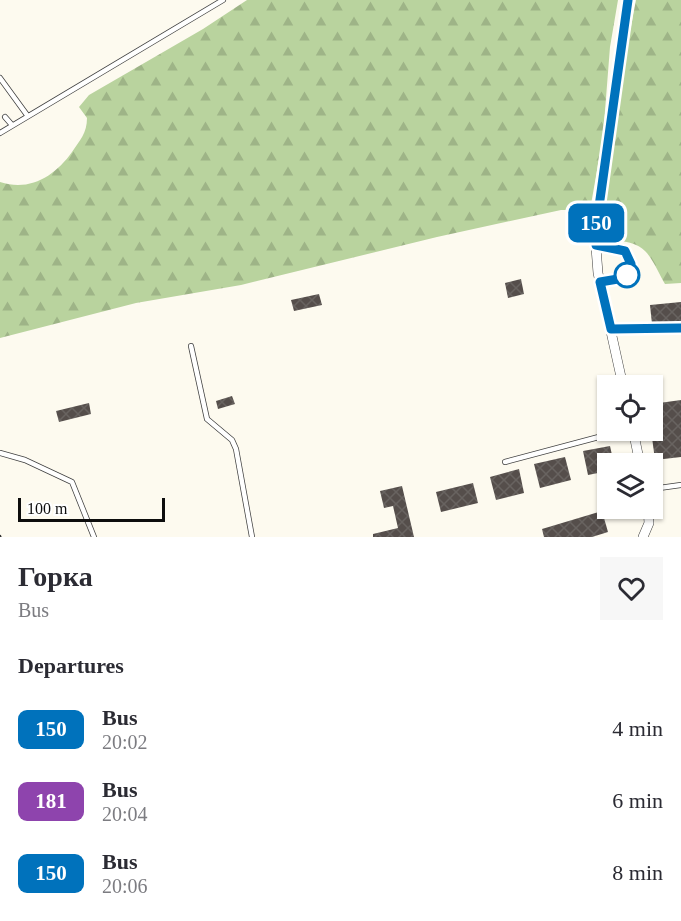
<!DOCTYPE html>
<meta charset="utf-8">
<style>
:root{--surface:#fff;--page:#f7f7f7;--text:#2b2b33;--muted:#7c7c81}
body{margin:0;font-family:Georgia,serif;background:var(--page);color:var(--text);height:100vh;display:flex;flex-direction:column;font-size:22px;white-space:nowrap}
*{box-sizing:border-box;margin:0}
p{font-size:20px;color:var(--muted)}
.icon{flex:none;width:33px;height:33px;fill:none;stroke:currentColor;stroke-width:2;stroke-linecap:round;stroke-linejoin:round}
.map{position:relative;height:537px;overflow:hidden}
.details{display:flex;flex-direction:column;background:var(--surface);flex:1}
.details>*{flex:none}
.badge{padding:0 12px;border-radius:9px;font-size:21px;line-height:39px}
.buttons{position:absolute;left:597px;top:375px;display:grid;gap:12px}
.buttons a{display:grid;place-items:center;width:66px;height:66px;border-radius:0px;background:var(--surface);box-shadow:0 2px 4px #0004;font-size:30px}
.scale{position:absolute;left:18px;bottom:15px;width:147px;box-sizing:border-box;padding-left:6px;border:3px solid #0d0d0d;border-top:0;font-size:16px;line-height:21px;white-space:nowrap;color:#0d0d0d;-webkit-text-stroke:4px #fff;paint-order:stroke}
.map>.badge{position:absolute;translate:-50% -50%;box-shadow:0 0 0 3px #fff}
h2{padding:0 18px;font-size:22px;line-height:54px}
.round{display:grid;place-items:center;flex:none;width:63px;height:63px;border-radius:0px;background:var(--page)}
.head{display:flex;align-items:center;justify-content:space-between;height:102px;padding:0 18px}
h1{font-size:28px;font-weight:800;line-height:45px}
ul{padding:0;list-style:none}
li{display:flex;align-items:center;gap:18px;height:72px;padding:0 18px}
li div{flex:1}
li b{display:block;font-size:22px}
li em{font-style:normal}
li .badge{min-width:66px;font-weight:700;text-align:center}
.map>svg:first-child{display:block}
.forest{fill:url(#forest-firs)}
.building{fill:url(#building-cross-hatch)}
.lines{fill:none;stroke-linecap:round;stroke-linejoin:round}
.lane-casing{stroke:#404040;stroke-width:6}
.street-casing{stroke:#404040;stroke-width:10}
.path{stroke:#2f2f2f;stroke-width:1.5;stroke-dasharray:6 3;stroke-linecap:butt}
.lane{stroke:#fff;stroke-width:4.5}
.street{stroke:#fff;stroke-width:9}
.line-casing{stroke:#fff;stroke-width:14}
.line{stroke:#0072bc;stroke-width:9}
.stop-dot{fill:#fff;stroke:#0072bc;stroke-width:3}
</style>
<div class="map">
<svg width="681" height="537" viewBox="0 0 681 537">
<defs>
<pattern id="forest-firs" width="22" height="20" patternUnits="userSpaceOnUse" patternTransform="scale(1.5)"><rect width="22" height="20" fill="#b9d39e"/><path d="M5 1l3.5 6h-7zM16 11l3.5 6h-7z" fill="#9eb487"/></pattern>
<pattern id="building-cross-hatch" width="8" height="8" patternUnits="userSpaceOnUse" patternTransform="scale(1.5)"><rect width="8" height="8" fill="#554e4b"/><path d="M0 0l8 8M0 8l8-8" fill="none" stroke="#686360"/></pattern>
</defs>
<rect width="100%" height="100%" fill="#fdfaef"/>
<g class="forest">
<path d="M 247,0 L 618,0 L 610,47 L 603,136 L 586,233 L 583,230 L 580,213 L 573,210 L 561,210 L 437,237 L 241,285 L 136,303 L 0,338 L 0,182 C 30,192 55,176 72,152 C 80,140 87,133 87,118 L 79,107 L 89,95 L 203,29 Z"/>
<path d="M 636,0 L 681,0 L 681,283 L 665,284 C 659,274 653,259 645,251 C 630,236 610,247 601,226 L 615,111 Z"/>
</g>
<g class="building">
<polygon points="521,279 524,294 508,298 505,283"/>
<polygon points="319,294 322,305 294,311 291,300"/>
<polygon points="681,302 681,321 652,324 650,305"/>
<polygon points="232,396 235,404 218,409 216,401"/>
<polygon points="681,400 681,457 655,460 651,430 652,404"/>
<polygon points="89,403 91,414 59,422 56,411"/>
<polygon points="610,446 614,464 608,464 608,471 588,475 583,451"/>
<polygon points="565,457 571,480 540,488 534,464"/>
<polygon points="519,469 524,493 496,500 490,477"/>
<polygon points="473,483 478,503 441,512 436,492"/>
<polygon points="402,486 414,537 373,537 373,534 398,528 393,506 384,508 380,491"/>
<polygon points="602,511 608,532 592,537 544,537 542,529"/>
</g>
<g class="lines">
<defs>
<g id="lane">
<polyline points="0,78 27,115"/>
<polyline points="5,117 12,125"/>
<polyline points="0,133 223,0"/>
<polyline points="597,245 625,251 631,264 623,278 600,282"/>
<polyline points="611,329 681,328"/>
<polyline points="191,346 207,419 232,440 236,449 252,537"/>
<polyline points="0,453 25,460 72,482 94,537"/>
<polyline points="505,462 625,430"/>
<polyline points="652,489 681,485"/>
</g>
<g id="street">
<polyline points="623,386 598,273 595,235 628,0"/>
<polyline points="633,430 640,464"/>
<polyline points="643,537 649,523 648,508"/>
</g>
</defs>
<use href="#lane" class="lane-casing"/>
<use href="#street" class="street-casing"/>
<polyline class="path" points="0,535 1,537"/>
<use href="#lane" class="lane"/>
<use href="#street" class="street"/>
</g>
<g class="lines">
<defs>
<polyline id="line" points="628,0 595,235 596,245 625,251 631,264 624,278 600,282 611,329 681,328"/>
</defs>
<use href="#line" class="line-casing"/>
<use href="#line" class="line"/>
</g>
<circle class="stop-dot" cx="627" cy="275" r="12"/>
</svg>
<div class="buttons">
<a><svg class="icon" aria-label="locate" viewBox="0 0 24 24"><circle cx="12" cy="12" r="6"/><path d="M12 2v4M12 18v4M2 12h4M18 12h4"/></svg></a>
<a><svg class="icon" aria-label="layers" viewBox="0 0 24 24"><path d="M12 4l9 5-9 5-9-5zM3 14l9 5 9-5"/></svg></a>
</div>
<div class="scale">100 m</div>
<b class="badge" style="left:596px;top:223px;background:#0072bc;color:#fff">150</b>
</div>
<section class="details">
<div class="head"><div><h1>Горка</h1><p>Bus</p></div><a class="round"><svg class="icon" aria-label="heart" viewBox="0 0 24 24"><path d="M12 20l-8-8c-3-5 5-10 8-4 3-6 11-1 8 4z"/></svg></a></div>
<h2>Departures</h2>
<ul>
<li><span class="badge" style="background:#0072bc;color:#fff">150</span><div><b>Bus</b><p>20:02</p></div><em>4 min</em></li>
<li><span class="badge" style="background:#8e44ad;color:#fff">181</span><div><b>Bus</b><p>20:04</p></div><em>6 min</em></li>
<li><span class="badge" style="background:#0072bc;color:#fff">150</span><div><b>Bus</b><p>20:06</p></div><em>8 min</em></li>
</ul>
</section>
